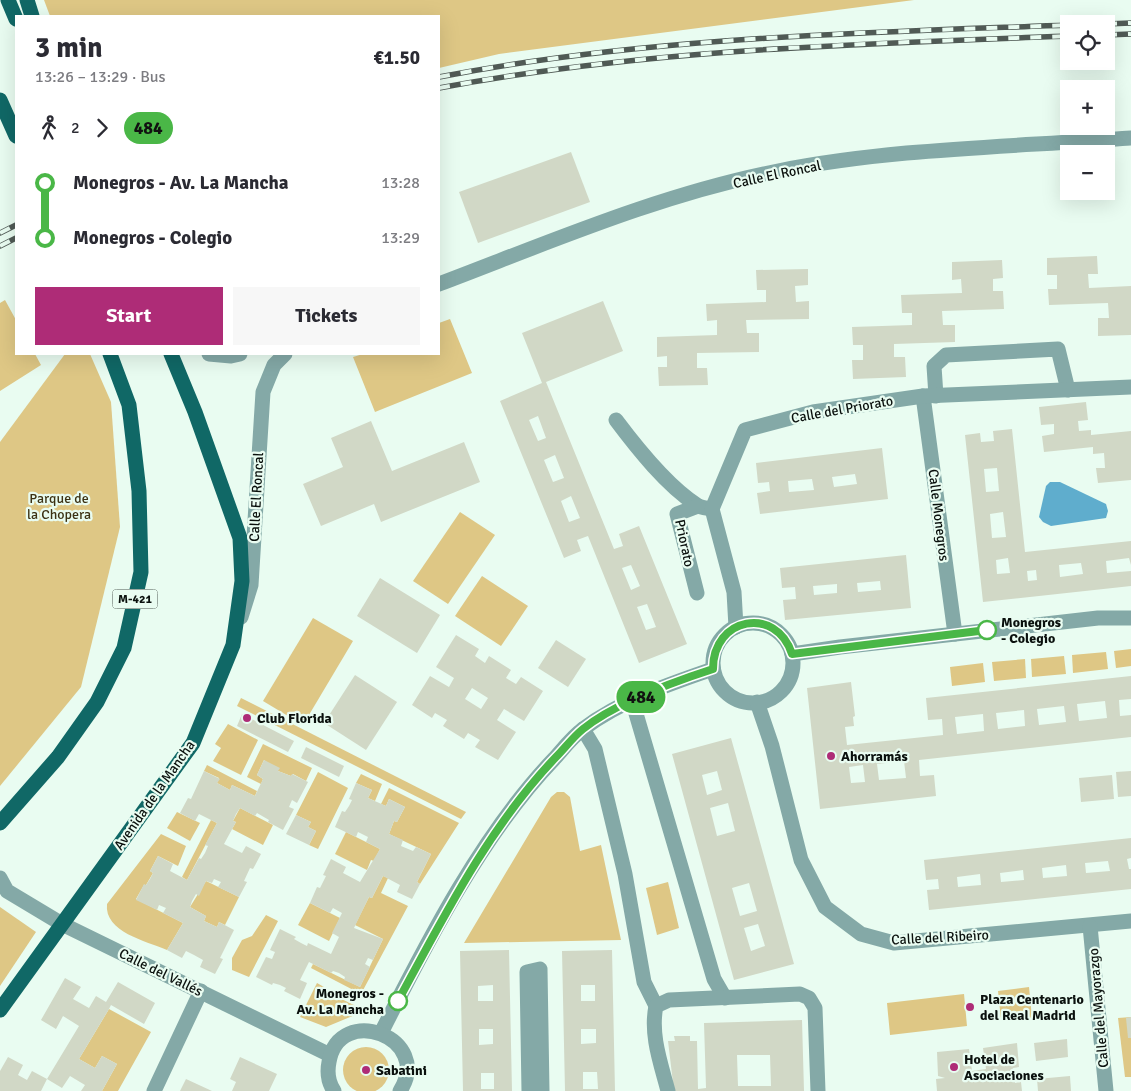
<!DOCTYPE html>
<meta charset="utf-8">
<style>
:root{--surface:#fff;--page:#f7f7f7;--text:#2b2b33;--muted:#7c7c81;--accent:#ae2c77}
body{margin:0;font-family:Signika,sans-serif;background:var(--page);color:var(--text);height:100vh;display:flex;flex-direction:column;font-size:19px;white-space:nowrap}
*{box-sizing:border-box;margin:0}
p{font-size:16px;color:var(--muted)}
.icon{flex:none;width:28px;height:28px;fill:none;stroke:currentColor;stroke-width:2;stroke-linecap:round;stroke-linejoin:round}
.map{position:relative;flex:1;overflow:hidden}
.drawer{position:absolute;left:15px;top:15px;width:425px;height:340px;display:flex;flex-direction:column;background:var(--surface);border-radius:0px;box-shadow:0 5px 20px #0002}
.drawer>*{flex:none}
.badge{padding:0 10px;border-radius:16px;font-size:18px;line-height:32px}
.fabs{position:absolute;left:1060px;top:15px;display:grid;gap:10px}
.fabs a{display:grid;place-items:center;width:55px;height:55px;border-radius:0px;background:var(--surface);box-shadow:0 5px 20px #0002;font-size:25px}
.map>.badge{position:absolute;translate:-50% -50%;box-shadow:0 0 0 2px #fff}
.legs{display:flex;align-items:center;gap:8px;height:55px;padding:0 20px;font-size:16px}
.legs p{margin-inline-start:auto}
.head{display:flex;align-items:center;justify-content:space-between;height:85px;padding:0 20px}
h1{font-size:28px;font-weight:700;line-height:38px}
.action{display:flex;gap:10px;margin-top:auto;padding:10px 20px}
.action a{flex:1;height:58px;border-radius:0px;background:var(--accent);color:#fff;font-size:20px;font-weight:700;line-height:58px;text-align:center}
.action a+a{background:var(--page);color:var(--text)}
ul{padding:0 20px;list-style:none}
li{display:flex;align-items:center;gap:18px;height:55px;font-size:19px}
li i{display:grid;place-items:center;width:8px;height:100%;margin:0 6px;background:currentColor}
li i::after{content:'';width:12px;height:12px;margin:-6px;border:4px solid;border-radius:50%;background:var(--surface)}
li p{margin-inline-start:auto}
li:first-child i{background:linear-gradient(#0000 50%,currentColor 0)}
li:last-child i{background:linear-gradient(currentColor 50%,#0000 0)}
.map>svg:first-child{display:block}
.green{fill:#dec785}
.water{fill:#5fadcd}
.building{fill:#d1d8c6;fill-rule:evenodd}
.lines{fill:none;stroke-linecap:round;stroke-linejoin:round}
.minor{stroke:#84a9a7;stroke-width:15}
.major{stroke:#106866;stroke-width:15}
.rail-casing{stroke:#505a55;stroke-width:5.5}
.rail{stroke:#e9fcf1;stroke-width:4;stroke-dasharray:11;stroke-linecap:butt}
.line-1-casing{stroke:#fff;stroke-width:11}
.line-1{stroke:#4ab747;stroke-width:8}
.stop-1-dot{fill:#fff;stroke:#4ab747;stroke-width:2.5}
.poi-dot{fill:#ae2c77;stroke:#e9fcf1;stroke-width:2}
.labels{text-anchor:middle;stroke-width:4.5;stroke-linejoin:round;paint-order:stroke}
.shield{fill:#e9fcf1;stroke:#4d5751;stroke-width:1}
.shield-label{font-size:12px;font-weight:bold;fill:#0a100d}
.street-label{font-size:14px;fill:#0a100d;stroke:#e9fcf1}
.park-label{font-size:14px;fill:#3c3214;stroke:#e9fcf1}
.stop-label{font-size:14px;font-weight:bold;fill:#0a100d;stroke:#e9fcf1;text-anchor:start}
.poi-label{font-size:14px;font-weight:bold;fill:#0a100d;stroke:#e9fcf1;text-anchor:start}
</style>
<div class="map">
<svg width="1131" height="1091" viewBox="0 0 1131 1091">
<rect width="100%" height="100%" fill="#e9fcf1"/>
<g class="green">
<polygon points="44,0 914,0 499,54 439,68 439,16 50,16"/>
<polygon points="5,300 16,320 16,354 35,354 41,365 0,391 0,303"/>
<polygon points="450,319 472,373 375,412 353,357 363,354 439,354 439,323"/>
<polygon points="65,354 90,354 111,402 120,527 81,687 0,786 0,442"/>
<polygon points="460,512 495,535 448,604 413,581"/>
<polygon points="482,576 528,606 501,646 455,616"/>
<polygon points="313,618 353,641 303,725 263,701"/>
<polygon points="1131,649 1131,666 1116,668 1114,651"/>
<polygon points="1106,652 1108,669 1073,673 1072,655"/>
<polygon points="1064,656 1066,674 1032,677 1031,659"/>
<polygon points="1025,659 1026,678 994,681 992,662"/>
<polygon points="983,663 985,682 952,686 950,667"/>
<polygon points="241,698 466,812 461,819 237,706"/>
<polygon points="228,724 258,740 241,775 213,761 221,748 215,744"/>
<polygon points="263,744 312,768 306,781 293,774 291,776 278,771 264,760 257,775 263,779 261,784 247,777"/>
<polygon points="207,765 257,791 255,796 232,785 230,790 217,783 219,778 204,771"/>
<polygon points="318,772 348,788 318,849 309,845 316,831 308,827 311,822 296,815"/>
<polygon points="361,774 382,784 375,801 368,798 372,790 356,783"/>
<polygon points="389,788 459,823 420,884 417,882 431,854 389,834 394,821 397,822 405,807 389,799 386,806 381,804"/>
<polygon points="557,792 564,792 570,797 580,851 601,845 621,940 464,943 551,797"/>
<polygon points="240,808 273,825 263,845 232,829 236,822 233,821"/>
<polygon points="177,812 200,823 190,841 167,828"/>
<polygon points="211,820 217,823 187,880 182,877"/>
<polygon points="346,832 380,849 374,861 371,860 367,870 335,854"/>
<path d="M 161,834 L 186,846 L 178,866 L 158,856 L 150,871 L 153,873 L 146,885 L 144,885 L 136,899 L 183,923 L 167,950 C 146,941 104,932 107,904 Z"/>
<polygon points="383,876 388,878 381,893 408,906 361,994 311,968 313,964 360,987 383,939 355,925 369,897 372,898"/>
<polygon points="206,881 239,897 225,925 219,922 217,927 204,921 206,916 190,907"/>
<polygon points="668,882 679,928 657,935 646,888"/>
<polygon points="310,903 340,918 329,941 298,925"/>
<polygon points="0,907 36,932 0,986"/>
<polygon points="266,915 278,921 249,977 232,970 232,958 242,940 252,936"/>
<polygon points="317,983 324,987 323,990 358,1007 355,1015 326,1027 300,1017"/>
<polygon points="1029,987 1032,1018 1001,1020 998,991"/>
<polygon points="964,994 967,1026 890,1035 887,1003"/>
<polygon points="109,1009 151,1032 118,1091 102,1091 117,1064 102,1056 95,1068 79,1059"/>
<polygon points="1131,1017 1131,1077 1125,1077 1118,1018"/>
<circle cx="366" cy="1070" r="23"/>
</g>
<polygon class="water" points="1050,482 1060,482 1106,504 1108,511 1106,518 1051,526 1043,522 1039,517 1046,486"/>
<g class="building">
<polygon points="571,152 590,202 478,243 459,192"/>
<polygon points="1097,256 1098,274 1088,274 1089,288 1131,286 1131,335 1098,336 1098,318 1109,318 1108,303 1049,305 1048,289 1057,289 1057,275 1047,275 1047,258"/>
<polygon points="1002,260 1003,278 993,279 993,291 1003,291 1004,309 942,311 943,325 955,325 955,342 894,344 894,357 905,357 906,377 853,379 852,360 863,360 863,345 853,345 852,327 912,325 912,313 902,313 901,295 962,293 961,279 952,280 952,262"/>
<polygon points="808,269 808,285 795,286 796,302 809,301 809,319 746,320 747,333 759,333 759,352 697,353 697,368 707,368 708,385 659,386 658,367 667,367 667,356 657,357 657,337 717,335 717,320 707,321 706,304 766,302 766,290 757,290 756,270"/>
<path d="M 603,301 L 623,351 L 546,382 L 614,549 L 623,546 L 619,534 L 639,526 L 687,644 L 639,663 L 588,536 L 577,540 L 581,551 L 564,558 L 500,401 L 542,383 L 522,333 ZM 538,416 L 546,438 L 538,441 L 529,420 ZM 555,455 L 564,478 L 553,482 L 544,460 ZM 571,496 L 580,518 L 569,522 L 561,501 ZM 631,565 L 640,586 L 631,590 L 622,568 ZM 647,604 L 656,627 L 646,630 L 637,607 Z"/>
<polygon points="1086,402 1088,420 1078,421 1079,431 1091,430 1091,435 1131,431 1131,480 1098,483 1096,468 1105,468 1104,453 1093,454 1093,447 1044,452 1042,436 1054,434 1054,424 1041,425 1039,407"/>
<polygon points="371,421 392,471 464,442 480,482 381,522 374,504 321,526 303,484 343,467 331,438"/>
<path d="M 1012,429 L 1025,552 L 1131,541 L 1131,565 L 1129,558 L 1106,561 L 1107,573 L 1131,571 L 1131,586 L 983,602 L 965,435 L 980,433 L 981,442 L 994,441 L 993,431 ZM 997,468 L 999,491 L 986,492 L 984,469 ZM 1003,512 L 1006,537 L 992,538 L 990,514 ZM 1008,558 L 1010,573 L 997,574 L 996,560 ZM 1081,563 L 1083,574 L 1060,577 L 1059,565 ZM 1036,570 L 1037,580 L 1028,581 L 1027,571 Z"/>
<path d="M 882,448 L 888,499 L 760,514 L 757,493 L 770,491 L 769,482 L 758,483 L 756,463 ZM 855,474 L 857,484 L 834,487 L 832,477 ZM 812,479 L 814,490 L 789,492 L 788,481 Z"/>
<path d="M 906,555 L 911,608 L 785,620 L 783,600 L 796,599 L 795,587 L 782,588 L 780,568 ZM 880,581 L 881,590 L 858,592 L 857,583 ZM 837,584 L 837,593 L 814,595 L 813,586 Z"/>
<polygon points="380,578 440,615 417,653 357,616"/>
<path d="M 456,635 L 479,649 L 475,656 L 485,663 L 489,656 L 511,670 L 506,678 L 516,684 L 521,677 L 543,691 L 524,721 L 504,709 L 497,720 L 516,732 L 498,760 L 475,747 L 480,740 L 468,733 L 464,739 L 443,726 L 447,720 L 435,713 L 432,718 L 412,705 L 430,676 L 449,687 L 454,678 L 436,667 ZM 472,688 L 488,698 L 481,709 L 465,699 Z"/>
<polygon points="556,640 586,659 568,687 538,668"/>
<polygon points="355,675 397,702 366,750 324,723"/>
<path d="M 1131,676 L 1131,699 L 1119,700 L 1120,716 L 1131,715 L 1131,737 L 919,760 L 920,776 L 934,775 L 936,796 L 820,809 L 807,688 L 851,682 L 855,716 L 853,717 L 854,726 L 845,727 L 847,745 L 943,735 L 942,719 L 928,720 L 926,698 ZM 1105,701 L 1107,718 L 1079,721 L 1077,704 ZM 1064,706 L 1066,722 L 1039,725 L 1037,709 ZM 1024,710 L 1025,726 L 998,729 L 996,713 ZM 983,714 L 984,731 L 957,734 L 955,717 ZM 904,761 L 906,778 L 879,780 L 877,764 ZM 863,765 L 865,782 L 851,783 L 849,767 Z"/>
<polygon points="242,714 294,741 288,752 237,726"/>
<path d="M 731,738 L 794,964 L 734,980 L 672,754 ZM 717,771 L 722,790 L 707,795 L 702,775 ZM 728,803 L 735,831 L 717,836 L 710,808 ZM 749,883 L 757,911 L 740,916 L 732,888 ZM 758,924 L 765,946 L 751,951 L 744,928 Z"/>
<polygon points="306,747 344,766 339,777 301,758"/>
<polygon points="264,760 280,768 278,771 291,776 292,774 308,782 297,803 292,800 289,807 294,809 283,830 268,822 269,820 257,813 255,816 240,808 236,814 233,821 236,822 224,844 242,853 246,846 261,854 253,869 250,868 244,881 247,882 239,897 218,887 221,882 214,879 212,883 206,881 199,896 196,894 192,901 190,907 206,916 204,921 217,927 219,922 234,930 220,958 223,959 215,974 200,967 203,960 194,955 186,951 182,958 167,950 183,923 163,913 166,908 159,905 157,910 136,900 144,884 146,885 150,879 153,873 150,871 158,856 173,864 170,871 187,880 199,858 201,859 205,853 208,846 205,845 217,823 199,814 195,821 180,813 188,798 191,799 204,771 220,779 217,783 230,790 232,785 255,796 263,779 257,775"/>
<polygon points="1131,771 1131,796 1118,797 1116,772"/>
<polygon points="1112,775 1114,799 1081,802 1079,778"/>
<polygon points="356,783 372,790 368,798 386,806 389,799 405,807 397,822 394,821 389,834 403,840 401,846 413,851 416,847 431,854 417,882 420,884 412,899 397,892 400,885 383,876 372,898 369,897 354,928 383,939 373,960 368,958 365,964 370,967 360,987 344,980 345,977 339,973 333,971 331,973 309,962 300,980 307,983 300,999 284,991 286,988 280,985 273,983 272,985 256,977 266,957 272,959 275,952 270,950 280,929 296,937 294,939 301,943 307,946 308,943 331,954 339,937 332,933 342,913 333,908 330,913 310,903 317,887 320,888 326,876 323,875 331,859 346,867 343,873 360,882 380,849 366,842 368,837 358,832 356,837 335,827 342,811 345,812 349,806 352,800 349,799"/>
<polygon points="296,815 311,822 308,827 316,831 309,845 286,834"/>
<path d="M 1131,838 L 1131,858 L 1127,859 L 1129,869 L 1131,869 L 1131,889 L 929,910 L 927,890 L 939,889 L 938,879 L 926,880 L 924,860 ZM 1108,861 L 1110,871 L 1086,873 L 1085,863 ZM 1066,865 L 1067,876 L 1043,878 L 1042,868 ZM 1023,870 L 1024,880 L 1001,882 L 1000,873 ZM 980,874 L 981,885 L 958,887 L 957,877 Z"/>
<path d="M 509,950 L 512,1091 L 463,1091 L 460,951 ZM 493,985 L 493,1001 L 478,1001 L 478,986 ZM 479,1029 L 493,1029 L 493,1044 L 479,1045 ZM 481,1073 L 494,1073 L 494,1089 L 481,1089 Z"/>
<path d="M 612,950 L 615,1091 L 565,1091 L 562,951 ZM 581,985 L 595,985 L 595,1001 L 581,1001 ZM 581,1029 L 596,1029 L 596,1043 L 581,1044 ZM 583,1072 L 597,1072 L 598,1089 L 583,1089 Z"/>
<polygon points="65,978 81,987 73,999 89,1008 96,996 106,1002 118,982 155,1003 144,1024 111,1005 109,1009 79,1059 95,1068 102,1056 117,1064 102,1091 81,1091 85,1085 70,1076 62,1088 47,1079 79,1026 63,1016 56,1029 41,1020"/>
<polygon points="1131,1017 1131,1038 1128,1038 1126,1018"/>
<path d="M 802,1020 L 804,1091 L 674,1091 L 668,1041 L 675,1041 L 674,1036 L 690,1036 L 690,1041 L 697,1041 L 698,1089 L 706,1088 L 704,1023 ZM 737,1055 L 770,1055 L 771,1086 L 738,1086 Z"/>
<polygon points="1067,1039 1068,1057 1036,1061 1034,1043"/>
<polygon points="1017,1043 1019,1067 1013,1068 1015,1083 1021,1082 1022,1091 937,1091 936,1079 945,1078 938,1076 937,1052 969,1049 972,1071 986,1069 983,1048"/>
<polygon points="8,1057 23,1065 18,1075 27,1080 32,1071 47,1079 41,1091 0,1091 0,1071"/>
<polygon points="240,1057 277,1074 269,1091 232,1091 236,1082 230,1079"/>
<polygon points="1070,1076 1071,1091 1038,1091 1037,1079"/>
<polygon points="186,1079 212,1091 180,1091"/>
</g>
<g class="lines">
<g class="minor">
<path d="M 439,284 C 550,242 661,194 778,171 C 894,148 1013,147 1131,138"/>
<polyline points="209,354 231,356 240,354"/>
<polyline points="923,396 955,634"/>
<polyline points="936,396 934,366 946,355 1058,349 1068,390"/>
<path d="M 616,420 C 637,448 667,486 697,505 C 701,508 707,508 712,509"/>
<polyline points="697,593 677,514 698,506"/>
<polyline points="241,617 251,585 263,392 274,365 285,354"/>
<circle cx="753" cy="663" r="40"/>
<polyline points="736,627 734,592 712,509 745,430 813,412 923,396 1131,387"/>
<polyline points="792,654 840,647 1098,618 1131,618"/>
<polyline points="632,700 714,979 725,998"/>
<polyline points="757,702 772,746 801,860 825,907 861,934 894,943 1131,921"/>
<polyline points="583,729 595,749 625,874 644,982 656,1006"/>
<polyline points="0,878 7,891 62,924 330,1055"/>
<polyline points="1090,926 1106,1091"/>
<path d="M 381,1033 C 428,940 483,833 554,759 C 563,749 572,737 583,729 C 620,701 669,684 713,669"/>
<polyline points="154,1091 201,991"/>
<path d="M 334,1091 C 328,1082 327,1072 329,1062 C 339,1002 434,1038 400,1091"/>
<polyline points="529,1091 527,972 540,969 542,1091"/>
<path d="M 668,1091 C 661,1064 650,1035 656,1006 L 669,1000 L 800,994 L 809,998 L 815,1008 L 818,1091"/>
</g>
<g class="major">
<polyline points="8,0 16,19"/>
<polyline points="27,0 32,16"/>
<polyline points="0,100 16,136"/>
<polyline points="0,823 58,757 97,702 124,648 141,572 139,491 129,405 110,354"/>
<polyline points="0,1010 193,743 233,645 242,581 240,538 195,412 171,354"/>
</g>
<defs>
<g id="rail">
<polyline points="1106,24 1131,23"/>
<polyline points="1106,35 1131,34"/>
<path d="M 439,77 C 646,37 859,33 1069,25"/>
<path d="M 439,88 C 646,49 858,44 1069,36"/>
<polyline points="0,233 16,225"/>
<polyline points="0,246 16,238"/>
</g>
</defs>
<use href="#rail" class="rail-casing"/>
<use href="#rail" class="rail"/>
</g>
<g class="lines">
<defs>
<path id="line-1" d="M 398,1001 C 444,916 489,827 556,757 C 565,748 573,737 583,729 C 615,703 673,682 713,669 C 713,617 776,605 792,654 L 987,630"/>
</defs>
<use href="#line-1" class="line-1-casing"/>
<use href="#line-1" class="line-1"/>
</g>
<g class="stop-1-dot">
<circle cx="987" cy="630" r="9"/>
<circle cx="398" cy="1001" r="9"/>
</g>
<g class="poi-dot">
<circle cx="247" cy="718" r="5"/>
<circle cx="831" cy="756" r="5"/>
<circle cx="970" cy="1007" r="5"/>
<circle cx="954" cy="1067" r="5"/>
<circle cx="366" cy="1070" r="5"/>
</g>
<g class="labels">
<rect class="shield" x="112.5" y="589.5" width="45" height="19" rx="4"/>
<g class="shield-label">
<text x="135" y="603">M-421</text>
</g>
<g class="street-label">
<text transform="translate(777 174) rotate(-12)" y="5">Calle El Roncal</text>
<text transform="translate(842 409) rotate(-10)" y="5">Calle del Priorato</text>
<text transform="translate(256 497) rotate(-87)" y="5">Calle El Roncal</text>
<text transform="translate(939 515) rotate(83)" y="5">Calle Monegros</text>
<text transform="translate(685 543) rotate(78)" y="5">Priorato</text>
<text transform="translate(154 795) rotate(-55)" y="5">Avenida de la Mancha</text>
<text transform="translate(940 937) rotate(-3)" y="5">Calle del Ribeiro</text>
<text transform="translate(161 972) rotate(26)" y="5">Calle del Vallés</text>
<text transform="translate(1098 1008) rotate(-95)" y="5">Calle del Mayorazgo</text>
</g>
<g class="park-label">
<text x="59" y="503">Parque de<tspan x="59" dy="16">la Chopera</tspan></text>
</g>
<g class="stop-label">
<text x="1001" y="627">Monegros<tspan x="1001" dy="16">- Colegio</tspan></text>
<text x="384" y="998" text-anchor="end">Monegros -<tspan x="384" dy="16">Av. La Mancha</tspan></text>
</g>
<g class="poi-label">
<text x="257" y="723">Club Florida</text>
<text x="841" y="761">Ahorramás</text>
<text x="980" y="1004">Plaza Centenario<tspan x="980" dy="16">del Real Madrid</tspan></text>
<text x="964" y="1064">Hotel de<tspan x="964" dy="16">Asociaciones</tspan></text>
<text x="376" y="1075">Sabatini</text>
</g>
</g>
</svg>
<div class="fabs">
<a><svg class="icon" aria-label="locate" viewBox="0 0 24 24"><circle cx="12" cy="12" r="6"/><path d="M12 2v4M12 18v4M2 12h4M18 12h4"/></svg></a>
<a>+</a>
<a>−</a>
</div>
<b class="badge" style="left:641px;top:697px;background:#4ab747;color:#111">484</b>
<section class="drawer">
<div class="head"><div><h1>3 min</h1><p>13:26 – 13:29 · Bus</p></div><b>€1.50</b></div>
<div class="legs"><svg class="icon" aria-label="walk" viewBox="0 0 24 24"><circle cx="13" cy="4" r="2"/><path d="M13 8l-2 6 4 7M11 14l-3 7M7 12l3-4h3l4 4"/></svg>2<svg class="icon" aria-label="forward" viewBox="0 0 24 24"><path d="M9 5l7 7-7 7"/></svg><b class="badge" style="background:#4ab747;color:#111">484</b></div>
<ul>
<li><i style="color:#4ab747"></i><b>Monegros - Av. La Mancha</b><p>13:28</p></li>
<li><i style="color:#4ab747"></i><b>Monegros - Colegio</b><p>13:29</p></li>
</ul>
<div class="action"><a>Start</a><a>Tickets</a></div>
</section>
</div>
